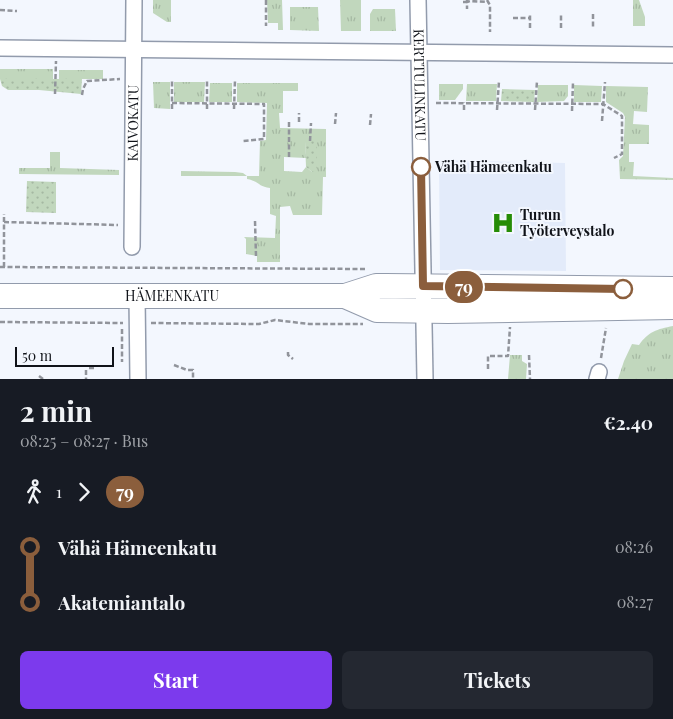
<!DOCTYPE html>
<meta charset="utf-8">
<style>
:root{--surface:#171b24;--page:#242831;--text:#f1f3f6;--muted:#9ea1a6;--accent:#7c3aed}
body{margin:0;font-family:"Playfair Display",serif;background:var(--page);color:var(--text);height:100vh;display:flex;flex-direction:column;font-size:19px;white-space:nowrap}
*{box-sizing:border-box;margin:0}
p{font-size:16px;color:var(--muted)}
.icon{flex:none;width:28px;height:28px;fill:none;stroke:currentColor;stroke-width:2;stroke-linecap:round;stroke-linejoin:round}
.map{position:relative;height:379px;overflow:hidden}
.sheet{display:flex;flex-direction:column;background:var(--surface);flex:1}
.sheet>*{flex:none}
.badge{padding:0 10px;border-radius:16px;font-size:18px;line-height:32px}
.scale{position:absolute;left:15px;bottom:12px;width:99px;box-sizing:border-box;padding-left:5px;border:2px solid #101319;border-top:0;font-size:14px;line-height:18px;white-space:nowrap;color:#101319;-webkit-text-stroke:4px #f3f7fe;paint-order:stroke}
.map>.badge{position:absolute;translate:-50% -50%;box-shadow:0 0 0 2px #fff}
.legs{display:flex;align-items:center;gap:8px;height:55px;padding:0 20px;font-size:16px}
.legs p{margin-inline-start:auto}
.summary{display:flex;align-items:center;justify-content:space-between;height:85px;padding:0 20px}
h1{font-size:28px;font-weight:700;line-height:38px}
.action{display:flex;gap:10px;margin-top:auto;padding:10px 20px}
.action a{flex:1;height:58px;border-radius:8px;background:var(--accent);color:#fff;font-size:20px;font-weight:700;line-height:58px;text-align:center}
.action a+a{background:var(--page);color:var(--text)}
ul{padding:0 20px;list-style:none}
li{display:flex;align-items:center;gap:18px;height:55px;font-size:19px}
li i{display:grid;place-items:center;width:8px;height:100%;margin:0 6px;background:currentColor}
li i::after{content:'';width:12px;height:12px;margin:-6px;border:4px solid;border-radius:50%;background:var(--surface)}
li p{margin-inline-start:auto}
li:first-child i{background:linear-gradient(#0000 50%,currentColor 0)}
li:last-child i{background:linear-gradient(currentColor 50%,#0000 0)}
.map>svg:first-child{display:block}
.built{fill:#e3ebfa}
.grass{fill:url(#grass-tufts);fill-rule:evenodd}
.park{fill:url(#park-dots)}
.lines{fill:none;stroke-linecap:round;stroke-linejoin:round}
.minor-casing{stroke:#929bac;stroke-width:18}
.trunk-casing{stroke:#929bac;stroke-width:26}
.path{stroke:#91949b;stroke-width:2.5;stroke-dasharray:5 2.5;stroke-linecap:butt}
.minor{stroke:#fff;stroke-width:15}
.trunk{stroke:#fff;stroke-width:24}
.line-1-casing{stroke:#fff;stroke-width:11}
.line-1{stroke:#8b5e3c;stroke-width:8}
.stop-1-dot{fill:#fff;stroke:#8b5e3c;stroke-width:2.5}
.labels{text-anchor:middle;stroke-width:4;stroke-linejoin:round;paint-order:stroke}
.street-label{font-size:14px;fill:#101319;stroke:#f3f7fe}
.stop-label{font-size:14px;font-weight:bold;fill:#101319;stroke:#f3f7fe;text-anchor:start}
.poi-label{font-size:14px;font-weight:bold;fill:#101319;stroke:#f3f7fe;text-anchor:start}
</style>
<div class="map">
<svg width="673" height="379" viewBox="0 0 673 379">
<defs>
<pattern id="grass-tufts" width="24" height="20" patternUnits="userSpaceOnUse" patternTransform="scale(1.25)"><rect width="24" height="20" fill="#c1d7bd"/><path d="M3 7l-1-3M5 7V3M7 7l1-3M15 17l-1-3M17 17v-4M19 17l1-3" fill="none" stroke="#a5b8a2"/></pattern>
<pattern id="park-dots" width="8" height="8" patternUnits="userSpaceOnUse" patternTransform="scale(1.25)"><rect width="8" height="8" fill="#c1d7bd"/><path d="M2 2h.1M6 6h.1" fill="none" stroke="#a5b8a2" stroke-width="1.8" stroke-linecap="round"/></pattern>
</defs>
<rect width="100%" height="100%" fill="#f3f7fe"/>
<polygon class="built" points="439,160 565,163 566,271 440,270"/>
<g class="grass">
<polygon points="153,0 171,0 171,22 167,22 153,13"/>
<polygon points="267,0 282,0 283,30 278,30 278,23 268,23"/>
<polygon points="340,0 361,0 361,31 341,31"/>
<polygon points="633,0 639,0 645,17 645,26 633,26"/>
<polygon points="290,7 318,7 319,31 290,30"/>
<polygon points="373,9 395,9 396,31 370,31 370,14"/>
<rect x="0" y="69" width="53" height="10"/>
<rect x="59" y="70" width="44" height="9"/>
<polygon points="153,82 170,82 170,109 154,108"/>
<polygon points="174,82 205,82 204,102 174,102"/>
<polygon points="210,83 232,83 232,102 209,102"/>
<path d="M 237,83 L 298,83 L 298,91 L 283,91 L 283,113 L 279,113 L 280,128 L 326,129 L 326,177 L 323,177 L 322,215 L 293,215 L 290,206 L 280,207 L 280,262 L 257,262 L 257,256 L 246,254 L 246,239 L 244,237 L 275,238 L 276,216 L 270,214 L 270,188 C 258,187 259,181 247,179 L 247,176 L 181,176 L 181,171 L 235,172 L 243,173 L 247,176 L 259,176 L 260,141 L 266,140 L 267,103 L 237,102 ZM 305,141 L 317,172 L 312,172 L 306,167 L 302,172 L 284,171 L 284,157 L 306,158 Z"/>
<polygon points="439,84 463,84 463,89 455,100 439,100"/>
<polygon points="467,84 497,84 496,101 466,101"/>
<polygon points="538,85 568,85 568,96 564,101 537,102"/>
<polygon points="574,85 602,86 601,102 574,102"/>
<polygon points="606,86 648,87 647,112 634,111 633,124 649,125 649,144 629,144 629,162 634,162 633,176 673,178 673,180 620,179 619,160 623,156 625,117 623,113 606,102"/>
<polygon points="50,152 60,152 60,168 119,170 119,175 19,174 19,168 50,168"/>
<path d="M 673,326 L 673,379 L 618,379 L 624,361 L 632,344 L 639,345 C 648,332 657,329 673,326 Z"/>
<polygon points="510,355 522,355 522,361 527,364 526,379 508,379"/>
</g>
<g class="park">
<polygon points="0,79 82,79 81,94 39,90 8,90 2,86"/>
<polygon points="502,89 535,90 534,102 501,101"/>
<polygon points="305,141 317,141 317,172 312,172 306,167"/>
<polygon points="27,181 56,182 56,213 26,212"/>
</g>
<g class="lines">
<defs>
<g id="minor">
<path id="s1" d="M 418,0 L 425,379"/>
<polyline points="0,48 673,55"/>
<path id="s2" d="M 132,247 L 134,0"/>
<polyline points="137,296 138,379"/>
<polyline points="597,379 599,372"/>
</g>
<g id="trunk">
<path id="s3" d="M 0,296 L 345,296 L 376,286 L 386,286 L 673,289"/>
<polyline points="345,296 377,310 448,311 673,307"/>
</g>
</defs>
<use href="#minor" class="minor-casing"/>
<use href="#trunk" class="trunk-casing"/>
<g class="path">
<polyline points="266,0 266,26"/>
<polyline points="467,0 467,2 470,1 488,2"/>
<polyline points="487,0 490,5 490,32"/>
<polyline points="463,2 467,2 467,9"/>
<polyline points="0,10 17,11"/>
<polyline points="593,14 593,29"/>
<polyline points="513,18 530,18"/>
<polyline points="530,28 530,13"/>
<polyline points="561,28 561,13"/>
<polyline points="55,94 56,61"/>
<polyline points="82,95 83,89 87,81 120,79"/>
<polyline points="172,103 264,104 264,139 243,141"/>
<polyline points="436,103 603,104 622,116 622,154 614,158"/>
<polyline points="172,109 172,79"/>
<polyline points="207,109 207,79"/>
<polyline points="234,109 235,80"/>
<polyline points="464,110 464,102"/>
<polyline points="497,110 499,81"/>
<polyline points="535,110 537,81"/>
<polyline points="572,111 573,82"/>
<polyline points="602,121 605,82"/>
<polyline points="289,122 289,157"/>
<polyline points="299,122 299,113"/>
<polyline points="335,124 336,113"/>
<polyline points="370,125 371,114"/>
<polyline points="310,141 311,123"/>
<polyline points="255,221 256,256"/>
<polyline points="4,222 118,225"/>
<polyline points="0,267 366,269"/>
<polyline points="4,267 4,214"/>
<polyline points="0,322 123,323"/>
<polyline points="151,323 259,324 275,320 309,324 363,324"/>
<polyline points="122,329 122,362"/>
<polyline points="288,352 288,355 293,359"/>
<polyline points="529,355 530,379"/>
<polyline points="601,358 606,328"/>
<polyline points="174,365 187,370 193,370 193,379"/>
<polyline points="89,368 95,368"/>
<polyline points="488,369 488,356 508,356 510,327"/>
<polyline points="86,370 86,379"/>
<polyline points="39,376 43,379"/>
</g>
<use href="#minor" class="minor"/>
<use href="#trunk" class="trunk"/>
</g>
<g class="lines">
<defs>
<polyline id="line-1" points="421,167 423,286 623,289"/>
</defs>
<use href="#line-1" class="line-1-casing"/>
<use href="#line-1" class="line-1"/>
</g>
<defs>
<symbol id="hospital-bare" viewBox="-9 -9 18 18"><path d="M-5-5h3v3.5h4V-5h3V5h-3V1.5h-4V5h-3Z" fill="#268c06" stroke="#f3f7fe" stroke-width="2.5" paint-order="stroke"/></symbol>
</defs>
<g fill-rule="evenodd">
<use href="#hospital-bare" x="487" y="207" width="32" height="32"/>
</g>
<g class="stop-1-dot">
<circle cx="421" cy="167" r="9"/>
<circle cx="623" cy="289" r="9"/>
</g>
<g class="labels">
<g class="street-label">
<text dy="5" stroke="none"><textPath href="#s1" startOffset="85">KERTTULINKATU</textPath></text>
<text dy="5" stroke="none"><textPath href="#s2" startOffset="124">KAIVOKATU</textPath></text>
<text dy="5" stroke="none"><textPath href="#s3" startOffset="172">HÄMEENKATU</textPath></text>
</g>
<g class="stop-label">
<text x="435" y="172">Vähä Hämeenkatu</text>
</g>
<g class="poi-label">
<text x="520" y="220">Turun<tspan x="520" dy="16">Työterveystalo</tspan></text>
</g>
</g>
</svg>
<div class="scale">50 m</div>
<b class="badge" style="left:464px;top:287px;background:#8b5e3c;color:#fff">79</b>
</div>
<section class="sheet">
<div class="summary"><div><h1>2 min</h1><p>08:25 – 08:27 · Bus</p></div><b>€2.40</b></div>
<div class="legs"><svg class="icon" aria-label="walk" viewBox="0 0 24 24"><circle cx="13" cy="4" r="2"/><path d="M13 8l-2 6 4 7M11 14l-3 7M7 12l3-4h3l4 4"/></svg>1<svg class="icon" aria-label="forward" viewBox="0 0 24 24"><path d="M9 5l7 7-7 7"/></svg><b class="badge" style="background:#8b5e3c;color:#fff">79</b></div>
<ul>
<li><i style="color:#8b5e3c"></i><b>Vähä Hämeenkatu</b><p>08:26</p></li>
<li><i style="color:#8b5e3c"></i><b>Akatemiantalo</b><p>08:27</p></li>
</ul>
<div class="action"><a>Start</a><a>Tickets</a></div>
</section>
